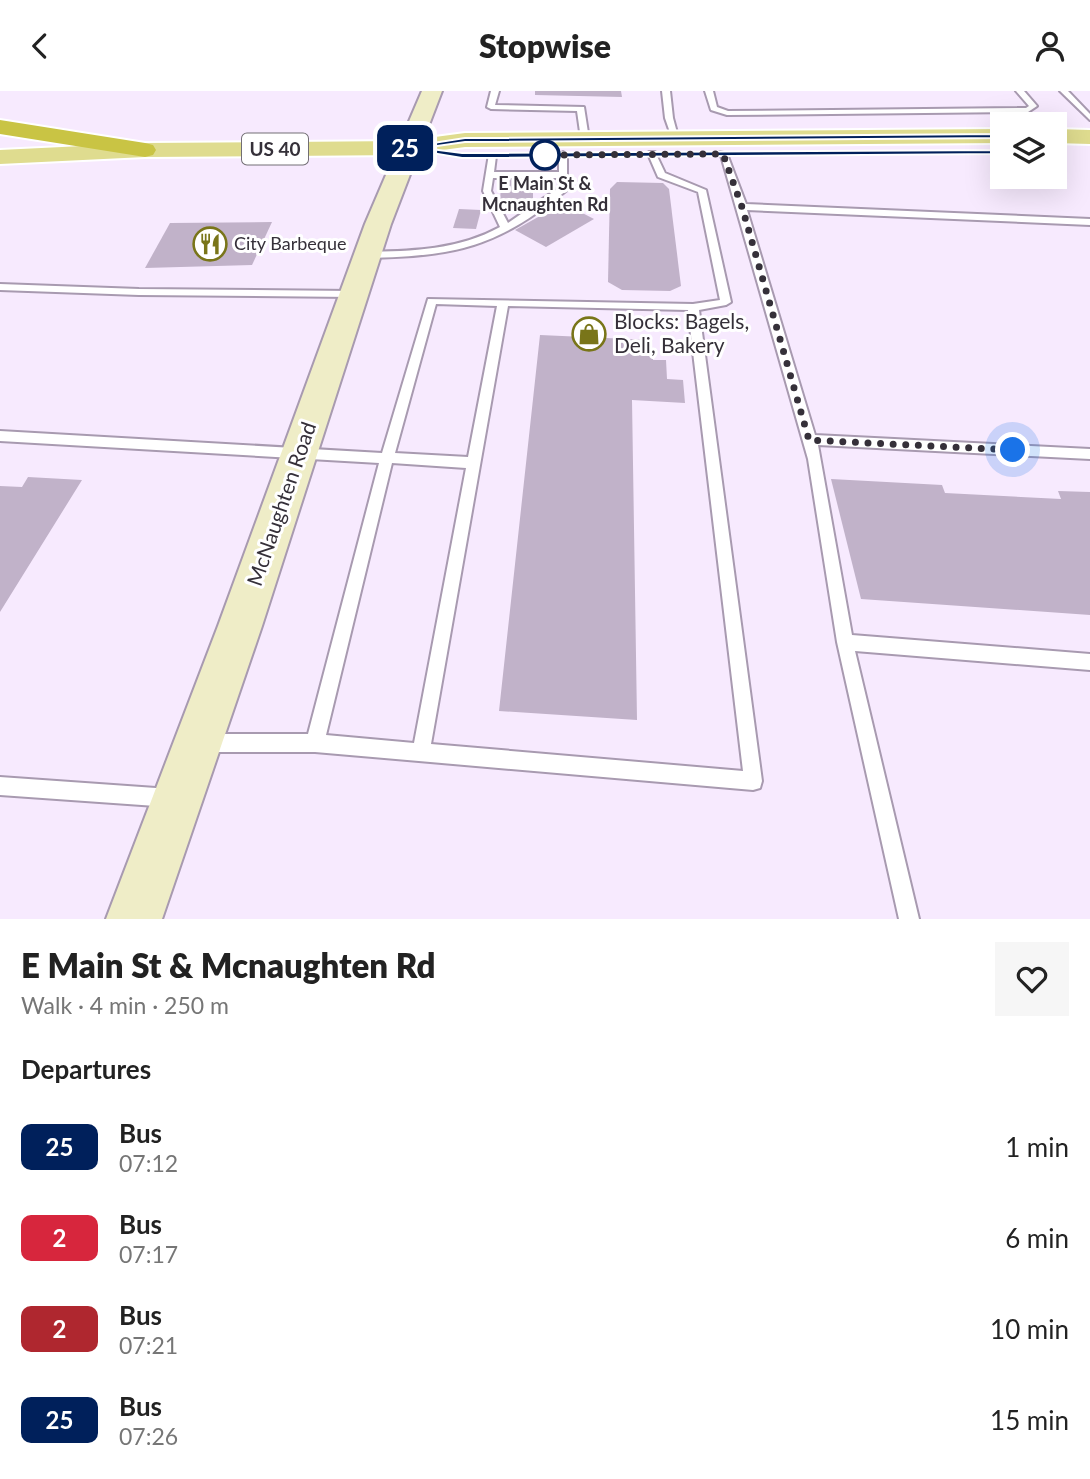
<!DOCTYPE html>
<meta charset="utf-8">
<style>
:root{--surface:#fff;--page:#f6f6f6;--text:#222;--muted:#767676}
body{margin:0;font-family:Lato,sans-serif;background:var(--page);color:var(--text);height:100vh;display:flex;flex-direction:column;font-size:26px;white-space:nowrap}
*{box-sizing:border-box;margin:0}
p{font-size:23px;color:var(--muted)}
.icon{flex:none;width:38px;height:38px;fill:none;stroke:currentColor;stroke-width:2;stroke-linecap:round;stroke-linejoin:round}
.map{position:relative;height:828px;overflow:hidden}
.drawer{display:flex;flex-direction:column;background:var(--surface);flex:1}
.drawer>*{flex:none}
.badge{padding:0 14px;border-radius:10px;font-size:24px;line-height:46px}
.tools{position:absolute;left:990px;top:21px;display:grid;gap:14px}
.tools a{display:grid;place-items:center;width:77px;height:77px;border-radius:0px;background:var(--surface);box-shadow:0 7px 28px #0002;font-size:35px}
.you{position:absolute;width:35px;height:35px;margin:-18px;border:5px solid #fff;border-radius:50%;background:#1a73e8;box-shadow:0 0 0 10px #1a73e833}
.map>.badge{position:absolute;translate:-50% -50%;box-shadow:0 0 0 4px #fff}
h2{padding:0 21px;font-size:26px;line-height:63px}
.round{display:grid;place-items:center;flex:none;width:74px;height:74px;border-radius:0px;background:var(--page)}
.headline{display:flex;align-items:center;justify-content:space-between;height:119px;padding:0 21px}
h1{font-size:33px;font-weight:800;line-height:52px}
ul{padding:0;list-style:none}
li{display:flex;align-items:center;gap:21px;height:91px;padding:0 21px}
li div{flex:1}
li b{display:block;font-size:26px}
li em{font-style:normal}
li .badge{min-width:77px;font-weight:700;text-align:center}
header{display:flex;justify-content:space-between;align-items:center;height:91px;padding:0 21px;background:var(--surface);font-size:32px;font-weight:800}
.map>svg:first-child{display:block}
.building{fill:#c1b2c9}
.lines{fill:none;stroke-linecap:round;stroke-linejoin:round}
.lane-casing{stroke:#a89ab0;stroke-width:4}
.secondary-casing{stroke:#a89ab0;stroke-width:4}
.primary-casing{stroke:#fff;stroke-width:4}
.highway-casing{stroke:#fff;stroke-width:4}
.lane{fill:#fff;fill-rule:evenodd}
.secondary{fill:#efedc7;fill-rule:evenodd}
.primary{fill:#dfdc8f;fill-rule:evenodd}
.highway{fill:#c9c444;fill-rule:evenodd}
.line{fill:#00205b;stroke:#fff;stroke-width:2}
.walk{stroke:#353039;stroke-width:7;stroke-dasharray:0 12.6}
.stop-dot{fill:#fff;stroke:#00205b;stroke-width:3.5}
.labels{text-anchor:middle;stroke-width:6;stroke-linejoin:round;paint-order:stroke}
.far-stop-label{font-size:18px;font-weight:bold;fill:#353039;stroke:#fff}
.far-poi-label{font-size:18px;fill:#353039;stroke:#fff;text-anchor:start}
.shield{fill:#fff;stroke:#726e74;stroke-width:2}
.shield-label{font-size:19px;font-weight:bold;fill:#353039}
.poi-label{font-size:21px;fill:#353039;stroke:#fff;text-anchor:start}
.street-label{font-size:21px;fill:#353039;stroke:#fff}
</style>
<header><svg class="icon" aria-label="back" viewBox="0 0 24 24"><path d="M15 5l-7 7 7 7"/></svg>Stopwise<svg class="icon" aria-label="person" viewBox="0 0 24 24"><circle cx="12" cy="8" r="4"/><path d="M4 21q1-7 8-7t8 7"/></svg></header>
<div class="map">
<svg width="1090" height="828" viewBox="0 0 1090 828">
<rect width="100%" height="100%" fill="#f7eafe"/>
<g class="building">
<polygon points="535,0 621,0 622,6 535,4"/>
<polygon points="501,88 533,88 533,114 500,114"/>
<polygon points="617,91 663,92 669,98 681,195 670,200 622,199 608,191 610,98"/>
<polygon points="563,112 594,128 546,156 515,139"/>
<polygon points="459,118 481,119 476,138 453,137"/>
<polygon points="272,131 252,174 145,177 170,132"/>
<polygon points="540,244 651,249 653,269 666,269 667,288 683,289 685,312 632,309 637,629 499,620"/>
<polygon points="28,386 82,389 0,521 0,395 22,396"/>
<polygon points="831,388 942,394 945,402 1061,408 1058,400 1090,401 1090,524 861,508"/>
</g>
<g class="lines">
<defs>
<g id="lane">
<polygon points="491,0 499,0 495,14 584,16 589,48 585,50 581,48 577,20 491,18 487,16"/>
<polygon points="662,0 670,0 673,27 679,49 672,47 665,27"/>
<polygon points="705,0 713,0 717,16 728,20 1026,17 1029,15 1016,0 1024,0 1037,15 1028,21 727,24 711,19"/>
<polygon points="1060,0 1068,0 1090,23 1090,29"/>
<path d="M 563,61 L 567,64 L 567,99 C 496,157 456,165 366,167 L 361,164 L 366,161 C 413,160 458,159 500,136 L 483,100 L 489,63 L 496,65 L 494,81 L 559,81 L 559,64 ZM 493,87 L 559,87 L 560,96 L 508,132 L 491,100 Z"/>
<path d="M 649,61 L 655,61 L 665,82 L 706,99 L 731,211 L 726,214 L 699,219 L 762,690 L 760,697 L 753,699 L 315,661 L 204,661 L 198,658 L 195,652 L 198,646 L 204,643 L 308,643 L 379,372 L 0,350 L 0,340 L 382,362 L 428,208 L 693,213 L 720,209 L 698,101 L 658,86 L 648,63 ZM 436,213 L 497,215 L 468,366 L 395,362 ZM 508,215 L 688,219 L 743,680 L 431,653 ZM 392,372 L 466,377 L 414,652 L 326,644 Z"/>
<polygon points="720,61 727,63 746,113 1090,128 1090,134 747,119 815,344 1090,358 1090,368 818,354 852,544 1090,563 1090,579 855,560 919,828 899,828 837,551 808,368"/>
<polygon points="0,193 139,198 353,200 358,203 353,206 139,204 0,199"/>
<polygon points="0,686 170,698 177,700 179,707 177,714 170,716 0,704"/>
</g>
<polygon id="secondary" points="422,0 442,0 391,133 262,535 162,828 106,828 218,535 365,133"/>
<g id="primary">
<polygon points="1003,38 1003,52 465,56 405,64 145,66 0,73 0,59 145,52 405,50 465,42"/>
<polygon points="1055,38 1090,39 1090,53 1055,52"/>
</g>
<polygon id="highway" points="0,29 145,52 153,54 156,59 153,64 145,66 0,43"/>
</defs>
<use href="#lane" class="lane-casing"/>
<use href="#secondary" class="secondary-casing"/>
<use href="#primary" class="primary-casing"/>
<use href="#highway" class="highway-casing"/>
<use href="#lane" class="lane"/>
<use href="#secondary" class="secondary"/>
<use href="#primary" class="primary"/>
<use href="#highway" class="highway"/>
</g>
<polygon class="line" points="1003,43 1006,47 465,51 423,57 462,62 1006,59 1003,63 462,67 401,57 465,47"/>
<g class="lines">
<polyline class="walk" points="545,64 542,64 723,63 742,116 809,349 1013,359"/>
</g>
<defs>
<symbol id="restaurant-ring" viewBox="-11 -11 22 22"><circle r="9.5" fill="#fff" stroke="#797519" stroke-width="1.5"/><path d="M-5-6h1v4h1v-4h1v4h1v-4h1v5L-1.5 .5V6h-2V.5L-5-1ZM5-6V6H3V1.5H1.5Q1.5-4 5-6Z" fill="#797519"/></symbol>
<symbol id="shop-ring" viewBox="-11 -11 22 22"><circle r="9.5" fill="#fff" stroke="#797519" stroke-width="1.5"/><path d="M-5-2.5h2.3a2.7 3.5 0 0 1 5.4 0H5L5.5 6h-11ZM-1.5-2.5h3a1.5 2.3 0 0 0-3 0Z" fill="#797519"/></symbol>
</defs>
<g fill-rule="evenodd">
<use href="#restaurant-ring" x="191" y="134" width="38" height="38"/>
<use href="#shop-ring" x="570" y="224" width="38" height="38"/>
</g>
<circle class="stop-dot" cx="545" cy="64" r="14"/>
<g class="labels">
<g class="far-stop-label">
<text x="545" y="99">E Main St &amp;<tspan x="545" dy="21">Mcnaughten Rd</tspan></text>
</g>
<g class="far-poi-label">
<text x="234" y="159">City Barbeque</text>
</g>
<rect class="shield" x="242" y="42.5" width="66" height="31" rx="5"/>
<g class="shield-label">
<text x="275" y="65">US 40</text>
</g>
<g class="poi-label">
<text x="614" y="238">Blocks: Bagels,<tspan x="614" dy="24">Deli, Bakery</tspan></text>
</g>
<g class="street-label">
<text transform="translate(282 413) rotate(-71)" y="7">McNaughten Road</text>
</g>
</g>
</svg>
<div class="tools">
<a><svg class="icon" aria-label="layers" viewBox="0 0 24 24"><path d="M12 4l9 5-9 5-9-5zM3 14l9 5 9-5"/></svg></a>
</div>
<div class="you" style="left:1013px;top:359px"></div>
<b class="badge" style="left:405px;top:57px;background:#00205b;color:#fff">25</b>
</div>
<section class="drawer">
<div class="headline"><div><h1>E Main St &amp; Mcnaughten Rd</h1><p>Walk · 4 min · 250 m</p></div><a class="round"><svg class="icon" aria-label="heart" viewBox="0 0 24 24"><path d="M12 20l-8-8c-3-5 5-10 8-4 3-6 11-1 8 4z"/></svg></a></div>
<h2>Departures</h2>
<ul>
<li><span class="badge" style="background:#00205b;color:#fff">25</span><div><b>Bus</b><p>07:12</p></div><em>1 min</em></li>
<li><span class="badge" style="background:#d7263d;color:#fff">2</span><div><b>Bus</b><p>07:17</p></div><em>6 min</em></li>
<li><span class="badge" style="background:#af272f;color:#fff">2</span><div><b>Bus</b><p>07:21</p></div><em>10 min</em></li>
<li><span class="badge" style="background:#00205b;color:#fff">25</span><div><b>Bus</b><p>07:26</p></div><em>15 min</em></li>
</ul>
</section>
